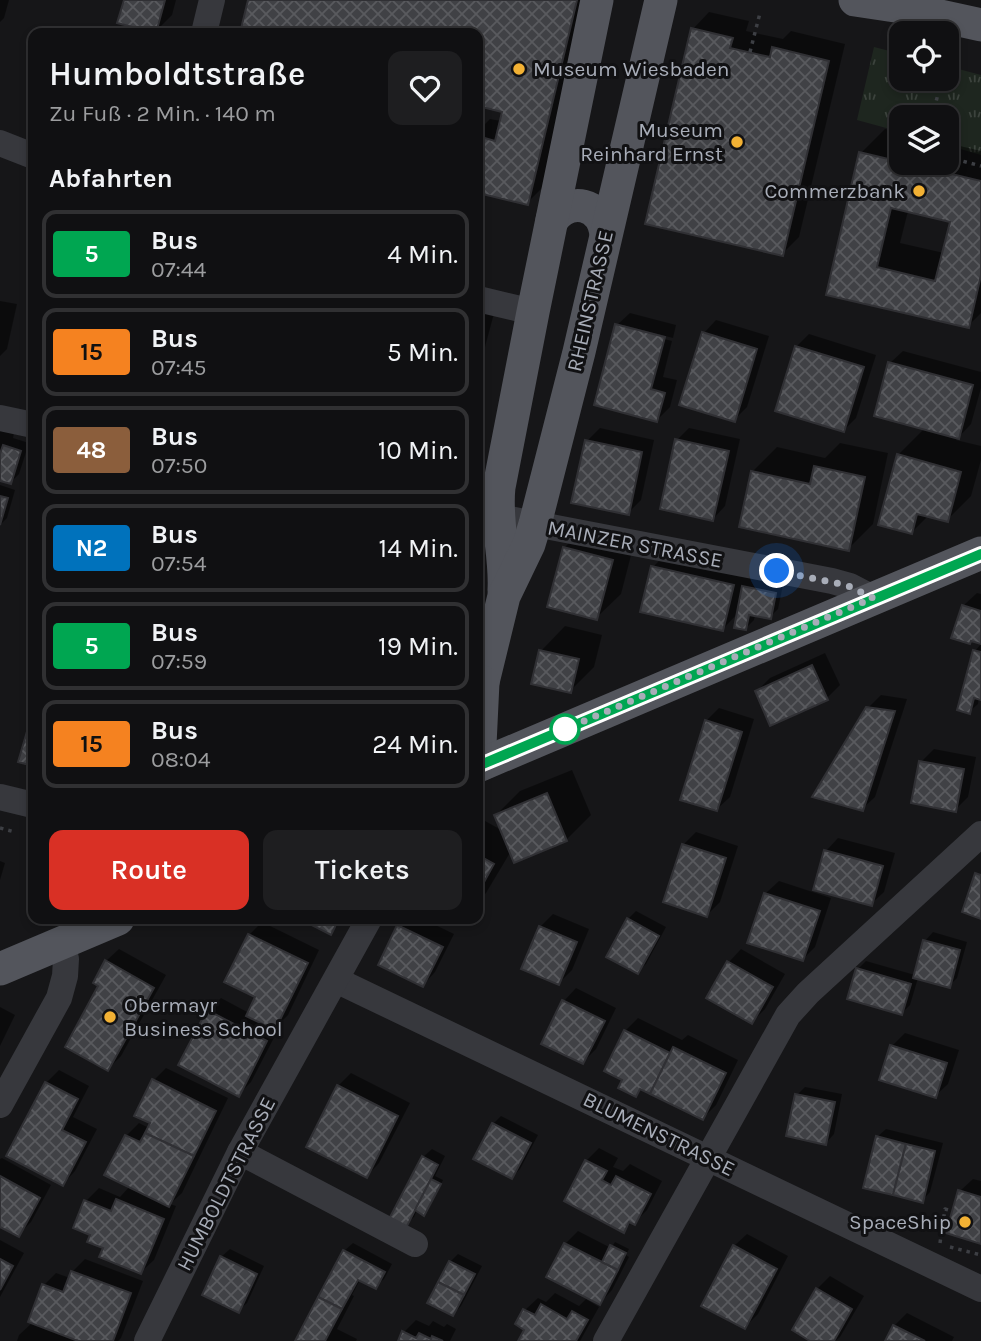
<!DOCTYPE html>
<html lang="de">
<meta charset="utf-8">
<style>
:root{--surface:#101012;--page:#1e1e20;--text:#f1f3f6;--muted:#9c9d9f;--line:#303032;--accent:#d93025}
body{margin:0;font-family:Karla,sans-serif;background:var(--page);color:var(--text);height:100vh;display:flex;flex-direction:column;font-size:26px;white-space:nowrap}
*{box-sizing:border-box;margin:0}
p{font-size:23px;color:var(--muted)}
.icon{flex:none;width:38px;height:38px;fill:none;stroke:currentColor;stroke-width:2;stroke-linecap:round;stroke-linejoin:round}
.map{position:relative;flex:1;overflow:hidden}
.details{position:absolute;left:28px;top:28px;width:455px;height:896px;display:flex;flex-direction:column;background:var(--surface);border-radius:14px;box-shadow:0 4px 10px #0003,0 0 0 2px var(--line)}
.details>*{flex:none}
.badge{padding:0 14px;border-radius:5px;font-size:24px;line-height:46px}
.fabs{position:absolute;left:889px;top:21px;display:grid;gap:14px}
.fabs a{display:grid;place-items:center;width:70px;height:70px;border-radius:14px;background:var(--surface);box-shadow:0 4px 10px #0003,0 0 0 2px var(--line);font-size:35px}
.you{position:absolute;width:35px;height:35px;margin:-18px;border:5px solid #fff;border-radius:50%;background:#1a73e8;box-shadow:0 0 0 10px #1a73e833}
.map>.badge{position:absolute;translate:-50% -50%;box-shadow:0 0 0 4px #fff}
h2{padding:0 21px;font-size:26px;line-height:63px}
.round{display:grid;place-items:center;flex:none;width:74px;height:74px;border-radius:14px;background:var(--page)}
.overview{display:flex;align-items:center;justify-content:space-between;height:119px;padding:0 21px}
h1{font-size:33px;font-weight:600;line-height:52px}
.action{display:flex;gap:14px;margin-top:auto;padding:14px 21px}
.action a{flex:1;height:80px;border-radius:14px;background:var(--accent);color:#fff;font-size:28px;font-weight:600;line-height:80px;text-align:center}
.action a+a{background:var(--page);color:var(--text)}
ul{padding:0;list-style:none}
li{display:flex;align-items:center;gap:21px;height:88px;margin:0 14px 10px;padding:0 7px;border:4px solid var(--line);border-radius:14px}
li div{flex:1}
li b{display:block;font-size:26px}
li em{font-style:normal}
li .badge{min-width:77px;font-weight:700;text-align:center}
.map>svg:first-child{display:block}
.grass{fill:url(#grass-tufts)}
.shadow{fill:#0007;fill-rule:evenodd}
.building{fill:url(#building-cross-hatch);stroke:#303034;stroke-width:2;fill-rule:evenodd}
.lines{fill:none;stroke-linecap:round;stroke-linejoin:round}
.path{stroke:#3d3f44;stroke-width:3.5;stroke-dasharray:3.5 5;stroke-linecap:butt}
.minor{stroke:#37383d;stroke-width:26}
.major{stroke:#53555c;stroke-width:33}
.line-casing{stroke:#fff;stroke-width:16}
.line{stroke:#00a651;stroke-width:10}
.walk{stroke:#a8adb8;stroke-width:7;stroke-dasharray:0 12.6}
.poi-dot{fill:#f2b134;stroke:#111113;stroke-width:2.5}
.stop-dot{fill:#fff;stroke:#00a651;stroke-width:3.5}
.labels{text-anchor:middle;stroke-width:6;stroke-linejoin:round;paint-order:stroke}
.poi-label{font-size:21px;fill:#a8adb8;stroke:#111113;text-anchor:end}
.street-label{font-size:21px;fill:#a8adb8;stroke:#111113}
</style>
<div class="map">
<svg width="981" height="1341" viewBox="0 0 981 1341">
<defs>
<pattern id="grass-tufts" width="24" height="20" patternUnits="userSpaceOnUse" patternTransform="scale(1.75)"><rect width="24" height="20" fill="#1e261f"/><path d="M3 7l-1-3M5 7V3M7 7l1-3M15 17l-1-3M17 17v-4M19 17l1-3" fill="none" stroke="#3c433d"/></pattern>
<pattern id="building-cross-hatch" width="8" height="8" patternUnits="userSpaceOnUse" patternTransform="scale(1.75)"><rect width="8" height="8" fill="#404145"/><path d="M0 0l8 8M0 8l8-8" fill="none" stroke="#595a5e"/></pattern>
</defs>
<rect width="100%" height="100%" fill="#161618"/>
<polygon class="grass" points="874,47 901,54 901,79 947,79 947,66 981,75 981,155 947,145 947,117 901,117 901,132 857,120"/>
<g class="shadow">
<polygon points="0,0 9,0 4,18 0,22"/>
<polygon points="125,0 176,0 172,15 155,32"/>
<polygon points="250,0 589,0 544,186 527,203 478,191 478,131 490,119 501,121 504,110 478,104 478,33 242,33"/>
<polygon points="709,12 749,21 746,31 783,39 791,31 845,44 799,237 782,254 693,29"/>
<path d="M 885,129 L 901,132 L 901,163 L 947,163 L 947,143 L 981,151 L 981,313 L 968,326 L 828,293 L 861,153 ZM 908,211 L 952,221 L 944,253 L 900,243 Z"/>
<polygon points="0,301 17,304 7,349 0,356"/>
<polygon points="478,301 496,306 482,358 478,363"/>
<polygon points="630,313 676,325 673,338 623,325 623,328 672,341 663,377 677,380 670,407 657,420 617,325"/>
<polygon points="716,320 769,336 747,407 734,420 704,333"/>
<polygon points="809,334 876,355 856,418 844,430 796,347"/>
<polygon points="903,351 981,372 981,388 971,424 956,440 981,446 981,460 971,496 947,520 929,515 911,533 898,455 925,428 890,363"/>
<polygon points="0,428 14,433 13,438 29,443 19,474 11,482 0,480"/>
<polygon points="600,428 654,440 641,500 628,513 587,441"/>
<polygon points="689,428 740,439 725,506 713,519 677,440"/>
<polygon points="840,443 888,453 873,524 848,549 752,472 777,447 825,458"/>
<polygon points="0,485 15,490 7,518 0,525"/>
<polygon points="589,523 636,536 621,594 596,618 564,548"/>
<polygon points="677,543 757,561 753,579 783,585 778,609 770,617 755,614 754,620 746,628 738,613 723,629 653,567"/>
<polygon points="977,593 981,594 981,642 954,637 964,605"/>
<polygon points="565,626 602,635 594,667 570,691 541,651"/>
<polygon points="981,644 981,697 979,697 978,704 969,712 975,651"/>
<polygon points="825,653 840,685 827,698 757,691 770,678"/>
<polygon points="881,695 907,699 875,797 862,809 868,708"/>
<polygon points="719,708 754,719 730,797 717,809 706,721"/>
<polygon points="934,749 976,757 968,797 955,810 921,762"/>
<polygon points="572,770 591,815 566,840 515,861 511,851 486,893 478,902 478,817 503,831 496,815 520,791"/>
<polygon points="696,832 738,846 720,902 707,915 683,845"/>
<polygon points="838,838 895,853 884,892 871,904 826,851"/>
<polygon points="0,861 5,863 0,880"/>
<polygon points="779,881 831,898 815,947 803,959 750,941 766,893"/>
<polygon points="636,911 666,927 646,964 637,972 628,919"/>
<polygon points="553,914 589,929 572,970 559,983 523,968 540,927"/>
<polygon points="304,919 345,919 331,932"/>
<polygon points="406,919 423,919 454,934 435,972 423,985 399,926"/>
<polygon points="262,922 319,950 288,1015 276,1027 279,1028 251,1082 239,1094 208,1011 221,998 249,1013 258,996 249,935"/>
<polygon points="933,932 967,942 957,978 949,986 918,978 910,1005 902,1013 858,969 866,961 915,975 925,941"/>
<polygon points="119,949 166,975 121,1056 108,1069 101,986 106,961"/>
<polygon points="741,949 785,974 765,1009 752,1022 708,997 729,962"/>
<polygon points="576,988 616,1008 596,1049 583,1062 564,1001"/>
<polygon points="0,1007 15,1015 0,1046"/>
<polygon points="638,1018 682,1040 688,1035 738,1060 716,1105 703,1118 642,1088 636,1095 625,1080 625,1031"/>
<polygon points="905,1033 959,1050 948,1084 935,1096 881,1079 892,1046"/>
<polygon points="166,1068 228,1098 182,1193 170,1204 176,1206 154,1260 141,1272 105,1247 93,1234 86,1201 99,1188 120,1197 130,1186 126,1136 139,1123 149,1128 152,1123 154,1080"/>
<polygon points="59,1070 89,1086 73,1117 97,1129 75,1171 63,1184 46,1083"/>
<polygon points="351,1073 410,1103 379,1163 367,1176 338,1086"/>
<polygon points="805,1087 842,1094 834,1134 826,1143 797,1095"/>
<polygon points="501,1116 538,1135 520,1169 512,1177 493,1124"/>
<polygon points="886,1129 943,1143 930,1192 922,1201 877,1137"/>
<polygon points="599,1148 618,1158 613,1167 623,1171 630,1164 662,1181 647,1210 634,1223 632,1222 623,1231 586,1161"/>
<polygon points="432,1149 445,1156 435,1176 443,1180 428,1210 424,1214 417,1210 414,1217 405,1225 423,1157"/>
<polygon points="2,1158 51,1185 31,1222 18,1235 0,1225 0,1159"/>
<polygon points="973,1179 981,1181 981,1242 960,1191"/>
<polygon points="578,1231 611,1248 615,1242 629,1249 626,1255 629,1257 612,1290 600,1303 565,1244"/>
<polygon points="747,1234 788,1256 758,1314 745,1327 734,1246"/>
<polygon points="0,1240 24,1253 0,1297"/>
<polygon points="353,1243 392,1264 384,1279 375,1287 360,1280 352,1295 354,1296 337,1329 357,1339 356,1341 297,1341 344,1251"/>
<polygon points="230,1249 264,1266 247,1303 238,1311 221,1257"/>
<polygon points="458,1254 482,1266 461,1306 453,1314 450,1262"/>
<polygon points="85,1259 143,1281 121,1338 118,1341 17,1341 19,1335 33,1322 44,1285 56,1273 70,1278 72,1272"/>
<polygon points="830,1276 864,1296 840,1337 835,1341 813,1341 817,1289"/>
<polygon points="555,1293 579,1306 586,1299 599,1307 580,1341 520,1341 527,1329 525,1310 538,1298 546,1302"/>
<polygon points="907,1313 954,1337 952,1341 887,1341 894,1326"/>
<polygon points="416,1320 429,1326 433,1321 444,1327 447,1324 456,1329 450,1341 400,1341 404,1332"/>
</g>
<g class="building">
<polygon points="124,0 165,0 156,33 117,23"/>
<polygon points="248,0 577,0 528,205 478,193 478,136 495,141 502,112 478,106 478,33 240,33"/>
<polygon points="691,28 733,38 730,48 770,57 772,47 829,61 783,256 645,224"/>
<path d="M 859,152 L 981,181 L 981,275 L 969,328 L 826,295 ZM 891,208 L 950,222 L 935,281 L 877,267 Z"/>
<polygon points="615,324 665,337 651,389 665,393 657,422 594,405"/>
<polygon points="702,332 757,349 735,422 679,405"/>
<polygon points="795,346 864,367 844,432 775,411"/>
<polygon points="888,362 973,385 959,439 874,416"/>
<polygon points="675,439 729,451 713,521 660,509"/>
<polygon points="585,440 642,452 629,515 571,503"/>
<polygon points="3,445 21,451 11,484 0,481 0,454"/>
<polygon points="897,454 961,472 948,522 917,514 912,534 878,525"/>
<polygon points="814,466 865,477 849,551 739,527 751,471 810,484"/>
<polygon points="0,496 8,498 0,525"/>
<polygon points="563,547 613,560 597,620 547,607"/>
<polygon points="651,566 734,585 723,631 640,612"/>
<polygon points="742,586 776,593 771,619 749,615 746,630 734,628"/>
<polygon points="962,605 981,611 981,644 971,641 970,644 951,638"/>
<polygon points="539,650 579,659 571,693 531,684"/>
<polygon points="973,650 981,652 981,700 974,698 970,714 957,710"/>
<polygon points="812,665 828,700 770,726 755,691"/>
<polygon points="866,707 895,711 863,811 812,797"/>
<polygon points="33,711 33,766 18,762"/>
<polygon points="705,720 742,732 717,811 680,800"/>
<polygon points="919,761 964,769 956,812 911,803"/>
<polygon points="547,793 567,841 514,863 494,815"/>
<polygon points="682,844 726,858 707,917 663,902"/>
<polygon points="824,850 883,866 872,906 813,890"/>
<polygon points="478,855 494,864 478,893"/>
<polygon points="975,873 981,875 981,919 962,912"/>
<polygon points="764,893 820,911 803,961 747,943"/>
<polygon points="627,918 659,936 638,974 606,957"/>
<polygon points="300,919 339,919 331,935"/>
<polygon points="397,925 443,947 423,987 378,965"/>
<polygon points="539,926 577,942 559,985 521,969"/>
<polygon points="248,934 308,963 275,1030 246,1016 255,997 224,982"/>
<polygon points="923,940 960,950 950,988 913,978"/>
<polygon points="105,960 154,988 108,1071 65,1047 98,986 93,983"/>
<polygon points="727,961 773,987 752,1024 706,998"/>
<polygon points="856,968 911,984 902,1015 847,999"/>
<polygon points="562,1000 605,1021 583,1064 541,1044"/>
<polygon points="207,1010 267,1041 239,1097 178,1065"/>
<polygon points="624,1030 670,1053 650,1094 640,1089 636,1097 618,1088 622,1080 604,1071"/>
<polygon points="890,1045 947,1063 936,1098 879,1080"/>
<polygon points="673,1047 726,1073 703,1120 650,1094"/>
<polygon points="152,1079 216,1111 194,1156 145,1133 150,1123 134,1116"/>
<polygon points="45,1082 78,1099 62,1130 86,1142 63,1186 6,1156"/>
<polygon points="337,1085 398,1116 367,1178 306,1147"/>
<polygon points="795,1094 835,1102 826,1145 786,1136"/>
<polygon points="492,1123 531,1143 512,1179 473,1159"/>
<polygon points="145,1133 194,1156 169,1207 104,1175 125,1135 140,1142"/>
<polygon points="876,1136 906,1144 893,1195 863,1188"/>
<polygon points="906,1144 935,1151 923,1203 893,1195"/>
<polygon points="422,1156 438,1165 406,1228 389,1219"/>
<polygon points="585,1160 607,1171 602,1180 611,1185 616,1176 651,1194 635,1225 629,1222 624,1233 564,1201"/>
<polygon points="0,1176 40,1198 19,1237 0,1227"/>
<polygon points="431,1179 441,1184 424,1216 415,1210"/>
<polygon points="958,1190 981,1197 981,1244 946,1233"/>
<polygon points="116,1199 164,1219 141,1274 99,1257 103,1248 87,1242 90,1235 73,1228 84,1200 111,1211"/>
<polygon points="564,1243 618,1270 600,1305 546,1277"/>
<polygon points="610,1245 626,1253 618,1270 602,1262"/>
<polygon points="733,1245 777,1269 745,1329 701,1306"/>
<polygon points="343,1250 385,1272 376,1289 358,1280 342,1309 318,1297"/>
<polygon points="220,1256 257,1274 239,1313 202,1295"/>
<polygon points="0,1259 13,1266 0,1290"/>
<polygon points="449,1261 475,1274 464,1295 438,1282"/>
<polygon points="71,1271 131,1293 113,1341 78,1341 28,1322 42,1284 63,1292"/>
<polygon points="438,1282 464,1295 453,1316 427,1303"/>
<polygon points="816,1288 852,1309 834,1341 810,1341 792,1330"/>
<polygon points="318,1297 342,1309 325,1341 295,1341"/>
<polygon points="541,1304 567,1319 572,1311 588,1320 576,1341 518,1341 524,1330 515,1324 523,1309 535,1315"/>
<polygon points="893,1325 925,1341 885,1341"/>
<polygon points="402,1331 416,1338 419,1333 431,1339 432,1336 443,1341 398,1341"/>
</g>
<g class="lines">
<g class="path">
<polyline points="750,52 760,13"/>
<polyline points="947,60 948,57"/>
<polyline points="932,117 942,79"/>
<polyline points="947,157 981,166"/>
<polyline points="920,167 921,163"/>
<polyline points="0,828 15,832"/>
<polyline points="940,1243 945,1209 952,1211"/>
<polyline points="950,1247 981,1255"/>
</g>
<g class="minor">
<polyline points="204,33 212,0"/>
<polyline points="0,143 33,156"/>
<polyline points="478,299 533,312"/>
<polyline points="0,418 33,425"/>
<polyline points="478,513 832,581 850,586 873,598"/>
<polyline points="0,797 33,805"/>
<polyline points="336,980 981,1289"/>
<polyline points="0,1105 59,998 65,976 66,959 61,943"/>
<polyline points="240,1152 415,1244"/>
<polyline points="147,1341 240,1152 369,919"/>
<polyline points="606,1341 788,1015 808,993 981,834"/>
</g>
<g class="major">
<polyline points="855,0 895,6 981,25"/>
<path d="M 552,220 C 570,196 601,203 606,233"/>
<path d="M 504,590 C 506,555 495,523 499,487 L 533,312 L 597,0"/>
<polyline points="478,695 483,682 504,596 529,544 535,524 579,352 661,0"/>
<polyline points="482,764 480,745 483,682"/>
<polyline points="478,766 981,553"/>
<polyline points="0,969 118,919"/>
</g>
</g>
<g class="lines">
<defs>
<polyline id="line" points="478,766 981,554"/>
</defs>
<use href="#line" class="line-casing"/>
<use href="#line" class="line"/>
<polyline class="walk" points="565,729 563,730 873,598 846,585 777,571"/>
</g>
<g class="poi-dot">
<circle cx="519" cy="69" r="7"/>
<circle cx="737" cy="142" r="7"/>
<circle cx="919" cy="191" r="7"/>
<circle cx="110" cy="1017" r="7"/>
<circle cx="965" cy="1222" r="7"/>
</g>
<circle class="stop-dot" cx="565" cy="729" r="14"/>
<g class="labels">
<g class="poi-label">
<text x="533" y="76" text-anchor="start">Museum Wiesbaden</text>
<text x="723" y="137">Museum<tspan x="723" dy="24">Reinhard Ernst</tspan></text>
<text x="905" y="198">Commerzbank</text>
<text x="124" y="1012" text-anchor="start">Obermayr<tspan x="124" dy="24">Business School</tspan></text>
<text x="951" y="1229">SpaceShip</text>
</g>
<g class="street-label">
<text transform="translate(590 301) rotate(-77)" y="7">RHEINSTRASSE</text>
<text transform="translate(635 544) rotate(11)" y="7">MAINZER STRASSE</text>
<text transform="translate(659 1134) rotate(26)" y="7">BLUMENSTRASSE</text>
<text transform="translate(226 1184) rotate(-63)" y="7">HUMBOLDTSTRASSE</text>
</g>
</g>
</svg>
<div class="fabs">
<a><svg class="icon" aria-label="locate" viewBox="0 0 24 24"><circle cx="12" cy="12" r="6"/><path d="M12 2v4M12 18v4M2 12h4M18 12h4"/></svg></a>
<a><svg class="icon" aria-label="layers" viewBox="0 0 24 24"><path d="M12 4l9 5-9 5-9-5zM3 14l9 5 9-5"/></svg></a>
</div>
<div class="you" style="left:777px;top:571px"></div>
<section class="details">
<div class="overview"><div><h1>Humboldtstraße</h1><p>Zu Fuß · 2 Min. · 140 m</p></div><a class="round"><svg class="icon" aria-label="heart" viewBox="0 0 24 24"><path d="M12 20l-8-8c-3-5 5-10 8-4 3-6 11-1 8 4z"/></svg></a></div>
<h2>Abfahrten</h2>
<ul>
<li><span class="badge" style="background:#00a651;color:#fff">5</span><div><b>Bus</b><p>07:44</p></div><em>4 Min.</em></li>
<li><span class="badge" style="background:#f58220;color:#111">15</span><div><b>Bus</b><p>07:45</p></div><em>5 Min.</em></li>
<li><span class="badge" style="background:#8b5e3c;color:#fff">48</span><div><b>Bus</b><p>07:50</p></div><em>10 Min.</em></li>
<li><span class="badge" style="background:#0072bc;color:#fff">N2</span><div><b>Bus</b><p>07:54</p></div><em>14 Min.</em></li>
<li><span class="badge" style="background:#00a651;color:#fff">5</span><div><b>Bus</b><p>07:59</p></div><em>19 Min.</em></li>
<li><span class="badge" style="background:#f58220;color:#111">15</span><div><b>Bus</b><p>08:04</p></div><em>24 Min.</em></li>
</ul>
<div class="action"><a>Route</a><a>Tickets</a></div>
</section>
</div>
